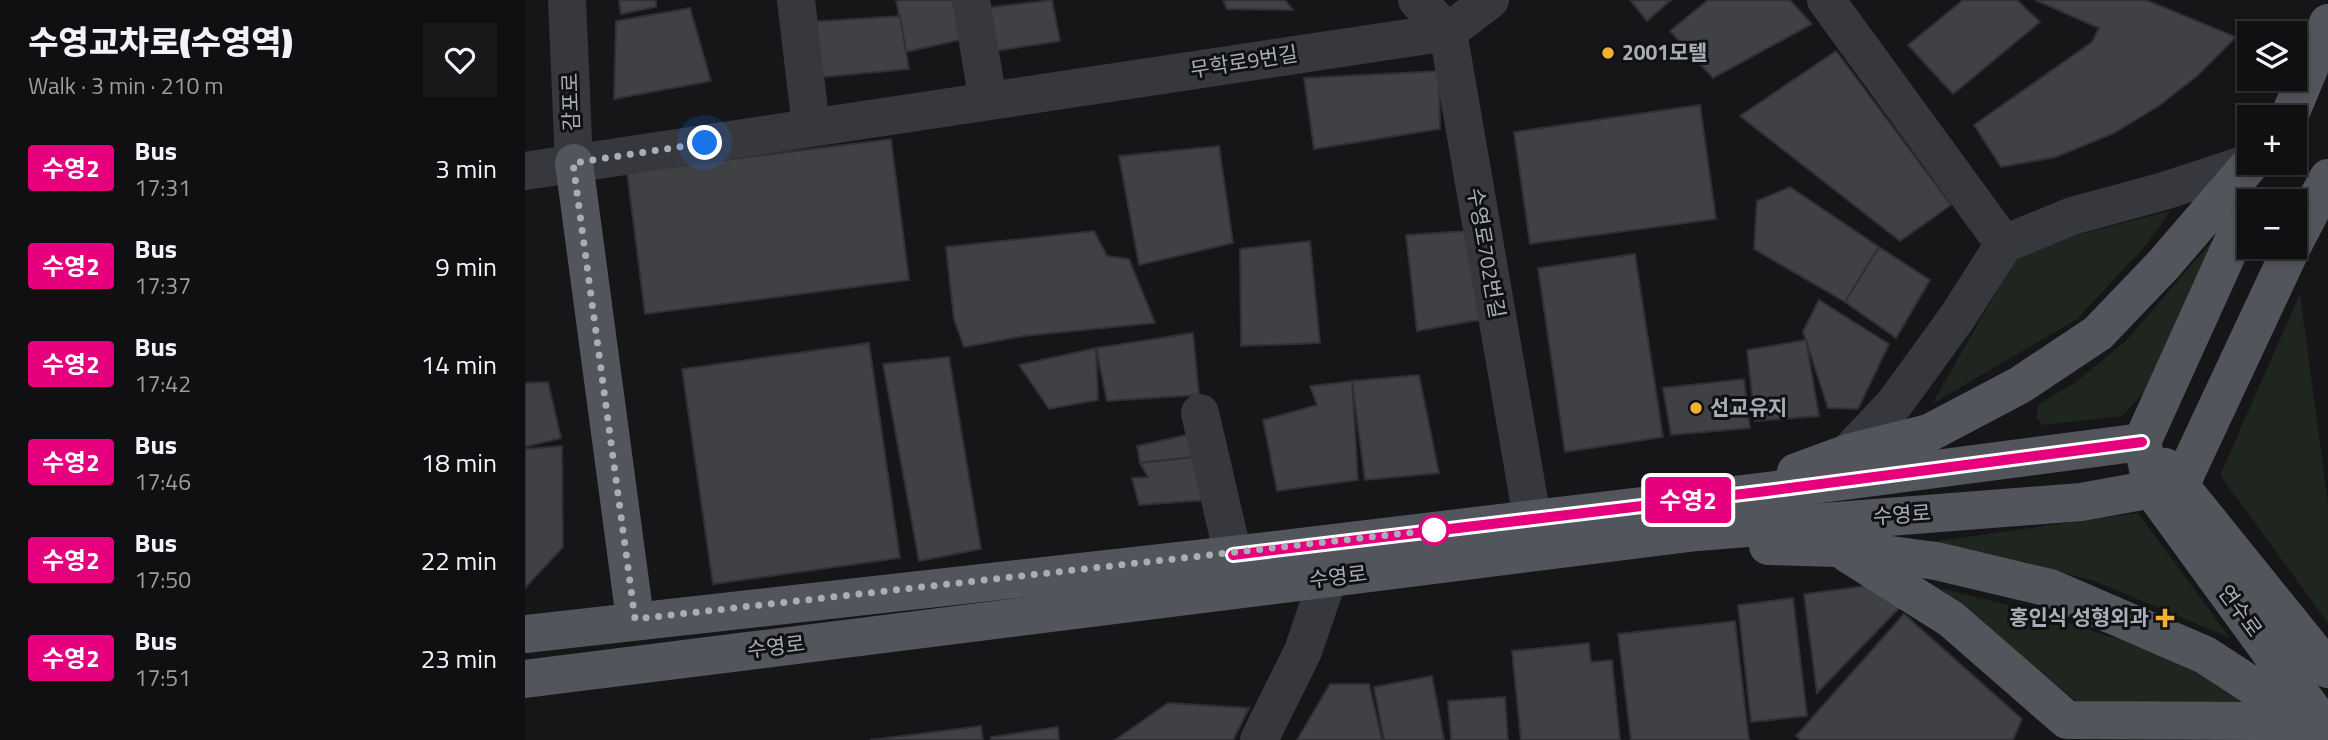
<!DOCTYPE html>
<meta charset="utf-8">
<style>
:root{--surface:#101012;--page:#19191b;--text:#f1f3f6;--muted:#9c9d9f;--line:#303032}
body{margin:0;font-family:"Titillium Web","Noto Sans KR",sans-serif;background:var(--page);color:var(--text);height:100vh;display:flex;flex-direction:column;font-size:26px;white-space:nowrap}
*{box-sizing:border-box;margin:0}
p{font-size:23px;color:var(--muted)}
.icon{flex:none;width:38px;height:38px;fill:none;stroke:currentColor;stroke-width:2;stroke-linecap:round;stroke-linejoin:round}
.map{position:relative;flex:1;overflow:hidden}
.drawer{display:flex;flex-direction:column;background:var(--surface);width:525px}
.drawer>*{flex:none}
.badge{padding:0 14px;border-radius:5px;font-size:24px;line-height:46px}
.controls{position:absolute;left:1712px;top:21px;display:grid;gap:14px}
.controls a{display:grid;place-items:center;width:70px;height:70px;border-radius:0px;background:var(--surface);box-shadow:0 4px 10px #0003,0 0 0 2px var(--line);font-size:35px}
.you{position:absolute;width:35px;height:35px;margin:-18px;border:5px solid #fff;border-radius:50%;background:#1a73e8;box-shadow:0 0 0 10px #1a73e833}
.map>.badge{position:absolute;translate:-50% -50%;box-shadow:0 0 0 4px #fff}
.round{display:grid;place-items:center;flex:none;width:74px;height:74px;border-radius:0px;background:var(--page)}
.overview{display:flex;align-items:center;justify-content:space-between;height:119px;padding:0 28px}
h1{font-size:33px;font-weight:800;line-height:52px}
ul{padding:0;list-style:none}
li{display:flex;align-items:center;gap:21px;height:98px;padding:0 28px}
li div{flex:1}
li b{display:block;font-size:26px}
li em{font-style:normal}
li .badge{min-width:77px;font-weight:700;text-align:center}
main{display:flex;flex:1;min-height:0}
.map>svg:first-child{display:block}
.green{fill:#1e261f}
.building{fill:#404145;stroke:#303034;stroke-width:2}
.lines{fill:none;stroke-linecap:round;stroke-linejoin:round}
.minor{stroke:#37383d;stroke-width:38}
.major{stroke:#53555c;stroke-width:38}
.line-casing{stroke:#fff;stroke-width:16}
.line{stroke:#e6007e;stroke-width:10}
.walk{stroke:#a8adb8;stroke-width:7;stroke-dasharray:0 12.6}
.poi-dot{fill:#f2b134;stroke:#111113;stroke-width:2.5}
.stop-dot{fill:#fff;stroke:#e6007e;stroke-width:3.5}
.labels{text-anchor:middle;stroke-width:6;stroke-linejoin:round;paint-order:stroke}
.poi-label{font-size:21px;font-weight:bold;fill:#a8adb8;stroke:#111113;text-anchor:start}
.street-label{font-size:21px;fill:#a8adb8;stroke:#111113}
</style>
<main>
<section class="drawer">
<div class="overview"><div><h1>수영교차로(수영역)</h1><p>Walk · 3 min · 210 m</p></div><a class="round"><svg class="icon" aria-label="heart" viewBox="0 0 24 24"><path d="M12 20l-8-8c-3-5 5-10 8-4 3-6 11-1 8 4z"/></svg></a></div>
<ul>
<li><span class="badge" style="background:#e6007e;color:#fff">수영2</span><div><b>Bus</b><p>17:31</p></div><em>3 min</em></li>
<li><span class="badge" style="background:#e6007e;color:#fff">수영2</span><div><b>Bus</b><p>17:37</p></div><em>9 min</em></li>
<li><span class="badge" style="background:#e6007e;color:#fff">수영2</span><div><b>Bus</b><p>17:42</p></div><em>14 min</em></li>
<li><span class="badge" style="background:#e6007e;color:#fff">수영2</span><div><b>Bus</b><p>17:46</p></div><em>18 min</em></li>
<li><span class="badge" style="background:#e6007e;color:#fff">수영2</span><div><b>Bus</b><p>17:50</p></div><em>22 min</em></li>
<li><span class="badge" style="background:#e6007e;color:#fff">수영2</span><div><b>Bus</b><p>17:51</p></div><em>23 min</em></li>
</ul>
</section>
<div class="map">
<svg width="1803" height="740" viewBox="0 0 1803 740">
<rect width="100%" height="100%" fill="#161618"/>
<g class="green">
<polygon points="1645,211 1622,244 1552,319 1407,404 1489,261 1523,242"/>
<polygon points="1688,240 1629,382 1597,416 1518,425 1511,418 1513,405 1552,381 1602,340"/>
<polygon points="1775,294 1803,503 1803,623 1695,475"/>
<polygon points="1613,513 1705,638 1572,582 1500,562 1391,544"/>
<polygon points="1415,588 1511,612 1646,657 1732,705 1551,701"/>
</g>
<g class="building">
<polygon points="94,0 131,0 131,7 96,14"/>
<polygon points="371,0 442,0 452,36 381,52"/>
<polygon points="527,0 535,41 463,52 460,8"/>
<polygon points="698,0 760,0 768,10 702,9"/>
<polygon points="1105,0 1146,0 1122,21"/>
<polygon points="1183,0 1265,0 1287,24 1188,78 1145,31"/>
<polygon points="1438,0 1492,0 1515,22 1428,94 1383,45"/>
<polygon points="1510,0 1621,0 1711,37 1672,76 1635,105 1589,133 1531,157 1476,167 1449,125 1567,42 1574,28"/>
<polygon points="165,8 186,81 89,99 91,21"/>
<polygon points="375,16 384,69 288,78 283,22"/>
<polygon points="1311,51 1426,205 1375,241 1215,116"/>
<polygon points="914,71 915,129 789,149 779,78"/>
<polygon points="1175,105 1191,219 1005,244 989,132"/>
<polygon points="366,139 384,280 120,314 102,172"/>
<polygon points="694,146 708,243 614,265 594,156"/>
<polygon points="1265,187 1354,247 1320,302 1229,249 1232,201"/>
<polygon points="569,231 582,256 604,259 630,323 499,336 439,347 429,319 421,247"/>
<polygon points="941,231 959,319 892,331 881,235"/>
<polygon points="785,241 795,343 716,346 715,249"/>
<polygon points="1354,247 1405,280 1371,338 1320,302"/>
<polygon points="1110,254 1138,437 1040,452 1013,268"/>
<polygon points="1294,300 1364,344 1333,409 1303,408 1278,331"/>
<polygon points="668,333 674,395 582,401 571,348"/>
<polygon points="1281,340 1294,416 1230,421 1222,350"/>
<polygon points="344,343 375,558 188,584 157,369"/>
<polygon points="571,348 573,400 524,409 494,365"/>
<polygon points="424,357 456,549 394,561 358,364"/>
<polygon points="894,375 914,473 840,480 827,381"/>
<polygon points="1219,379 1225,428 1146,435 1138,388"/>
<polygon points="827,381 833,480 752,491 738,420 792,405 785,386"/>
<polygon points="23,382 36,438 0,447 0,383"/>
<polygon points="666,434 669,457 615,463 612,446"/>
<polygon points="37,446 38,547 0,588 0,449"/>
<polygon points="669,457 682,500 614,505 607,478 623,477 615,463"/>
<polygon points="1348,585 1376,606 1292,693 1279,594"/>
<polygon points="1268,598 1282,716 1226,722 1213,605"/>
<polygon points="1379,614 1497,719 1488,740 1276,740 1271,736"/>
<polygon points="1210,621 1224,740 1106,740 1093,634"/>
<polygon points="1064,643 1066,662 1087,660 1095,740 996,740 987,651"/>
<polygon points="907,676 919,740 859,740 849,687"/>
<polygon points="805,684 844,684 857,740 772,740"/>
<polygon points="980,697 983,740 926,740 923,701"/>
<polygon points="643,703 724,708 708,740 590,740"/>
<polygon points="456,726 458,740 345,740"/>
<polygon points="533,727 534,740 466,740 466,737"/>
</g>
<g class="lines">
<g class="minor">
<polyline points="42,0 49,163"/>
<polyline points="271,0 286,127"/>
<polyline points="446,0 463,101"/>
<polyline points="892,0 923,32 1007,518"/>
<polyline points="1301,0 1479,244"/>
<polyline points="0,171 923,32 965,0"/>
<polyline points="675,413 708,555"/>
<polyline points="1323,453 1370,403 1431,319 1479,244 1547,216 1639,191 1724,163"/>
<polyline points="734,740 778,651 803,578"/>
</g>
<g class="major">
<polyline points="1764,117 1803,23"/>
<polyline points="49,163 110,619"/>
<polyline points="1724,206 1617,442 1628,491 1794,719"/>
<polyline points="1769,243 1803,178"/>
<polyline points="1640,467 1803,669"/>
<polyline points="1271,472 1323,453 1404,433 1495,385 1573,333 1639,264 1726,163"/>
<polyline points="1656,484 1767,247"/>
<polyline points="1243,546 1313,548 1411,561 1525,588 1680,655 1803,735"/>
<polyline points="1323,554 1426,619 1542,720 1731,721 1783,732"/>
<polyline points="0,634 708,555 1242,491 1617,442"/>
<polyline points="0,679 1172,532 1556,502 1656,484"/>
</g>
</g>
<g class="lines">
<defs>
<polyline id="line" points="708,555 1242,491 1617,442"/>
</defs>
<use href="#line" class="line-casing"/>
<use href="#line" class="line"/>
<polyline class="walk" points="180,143 48,163 110,619 909,530"/>
</g>
<g class="poi-dot">
<circle cx="1083" cy="53" r="7"/>
<circle cx="1171" cy="408" r="7"/>
<path d="M1636.5 607.5h7v7h7v7h-7v7h-7v-7h-7v-7h7z"/>
</g>
<circle class="stop-dot" cx="909" cy="530" r="14"/>
<g class="labels">
<g class="poi-label">
<text x="1097" y="60">2001모텔</text>
<text x="1185" y="415">선교유지</text>
<text x="1624" y="625" text-anchor="end">홍인식 성형외과</text>
</g>
<g class="street-label">
<text transform="translate(719 62) rotate(-9)" y="7">무학로9번길</text>
<text transform="translate(46 102) rotate(-92)" y="7">감포로</text>
<text transform="translate(961 253) rotate(80)" y="7">수영로702번길</text>
<text transform="translate(1377 515) rotate(-4)" y="7">수영로</text>
<text transform="translate(813 577) rotate(-7)" y="7">수영로</text>
<text transform="translate(1715 611) rotate(54)" y="7">연수로</text>
<text transform="translate(251 647) rotate(-7)" y="7">수영로</text>
</g>
</g>
</svg>
<div class="controls">
<a><svg class="icon" aria-label="layers" viewBox="0 0 24 24"><path d="M12 4l9 5-9 5-9-5zM3 14l9 5 9-5"/></svg></a>
<a>+</a>
<a>−</a>
</div>
<div class="you" style="left:180px;top:143px"></div>
<b class="badge" style="left:1163px;top:500px;background:#e6007e;color:#fff">수영2</b>
</div>
</main>
